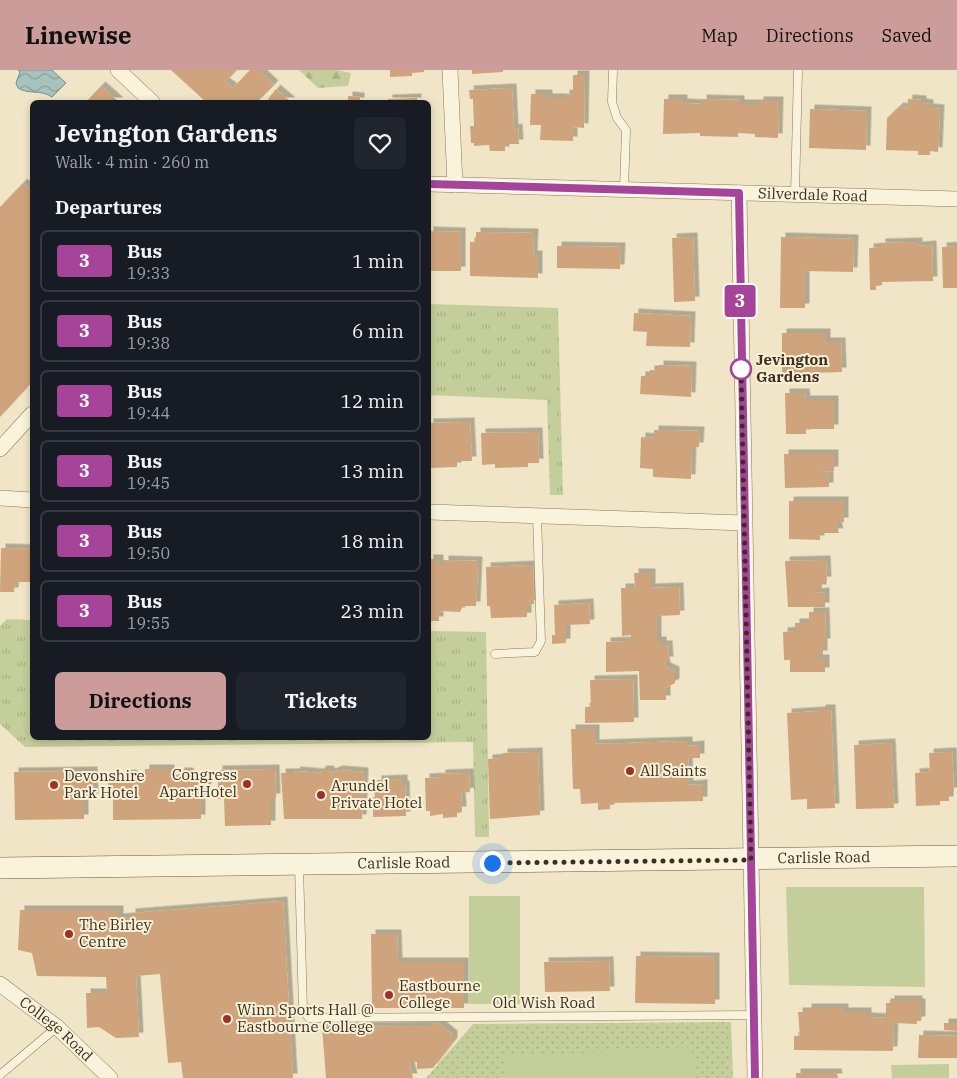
<!DOCTYPE html>
<meta charset="utf-8">
<style>
:root{--surface:#171b24;--page:#20242c;--text:#f1f3f6;--muted:#9ea1a6;--line:#363941;--accent:#cb9c9a}
body{margin:0;font-family:"IBM Plex Serif",serif;background:var(--page);color:var(--text);height:100vh;display:flex;flex-direction:column;font-size:19px;white-space:nowrap}
*{box-sizing:border-box;margin:0}
p{font-size:16px;color:var(--muted)}
.icon{flex:none;width:28px;height:28px;fill:none;stroke:currentColor;stroke-width:2;stroke-linecap:round;stroke-linejoin:round}
.map{position:relative;flex:1;overflow:hidden}
.details{position:absolute;left:30px;top:30px;width:401px;height:640px;display:flex;flex-direction:column;background:var(--surface);border-radius:8px;box-shadow:0 2px 8px #0003}
.details>*{flex:none}
.badge{padding:0 10px;border-radius:4px;font-size:18px;line-height:32px}
.you{position:absolute;width:25px;height:25px;margin:-12px;border:4px solid #fff;border-radius:50%;background:#1a73e8;box-shadow:0 0 0 8px #1a73e833}
.map>.badge{position:absolute;translate:-50% -50%;box-shadow:0 0 0 2px #fff}
h2{padding:0 25px;font-size:19px;line-height:45px}
.round{display:grid;place-items:center;flex:none;width:52px;height:52px;border-radius:8px;background:var(--page)}
.overview{display:flex;align-items:center;justify-content:space-between;height:85px;padding:0 25px}
h1{font-size:24px;font-weight:700;line-height:38px}
.primary-button{display:flex;gap:10px;margin-top:auto;padding:10px 25px}
.primary-button a{flex:1;height:58px;border-radius:8px;background:var(--accent);color:#111;font-size:20px;font-weight:700;line-height:58px;text-align:center}
.primary-button a+a{background:var(--page);color:var(--text)}
ul{padding:0;list-style:none}
li{display:flex;align-items:center;gap:15px;height:62px;margin:0 10px 8px;padding:0 15px;border:2px solid var(--line);border-radius:8px}
li div{flex:1}
li b{display:block;font-size:19px}
li em{font-style:normal}
li .badge{min-width:55px;font-weight:700;text-align:center}
header{display:flex;align-items:center;gap:30px;box-sizing:border-box;height:70px;padding:0 25px;background:var(--accent);color:#111}
header strong{font-size:24px}
nav{display:flex;gap:28px;margin-inline-start:auto;font-size:18px}
.map>svg:first-child{display:block}
.grass{fill:url(#grass-tufts)}
.forest{fill:url(#forest-firs)}
.park{fill:url(#park-dots)}
.pitch{fill:#c4ce9a}
.water{fill:url(#water-waves);stroke:#6e928c}
.building{fill:#cfa47c;filter:url(#shadow)}
.lines{fill:none;stroke-linecap:round;stroke-linejoin:round}
.lane-casing{stroke:#8c795b;stroke-width:9}
.street-casing{stroke:#8c795b;stroke-width:16}
.secondary-casing{stroke:#6e5a3e;stroke-width:22}
.lane{stroke:#faf3db;stroke-width:8}
.street{stroke:#faf3db;stroke-width:15}
.secondary{stroke:#faf3db;stroke-width:21}
.line-casing{stroke:#fff;stroke-width:11}
.line{stroke:#a54499;stroke-width:8}
.walk{stroke:#3c2f1f;stroke-width:5;stroke-dasharray:0 9}
.stop-dot{fill:#fff;stroke:#a54499;stroke-width:2.5}
.poi-dot{fill:#9d312a;stroke:#f7f0d7;stroke-width:2}
.labels{text-anchor:middle;stroke-width:4;stroke-linejoin:round;paint-order:stroke}
.street-label{font-size:15px;fill:#3c2f1f;stroke:#f7f0d7}
.stop-label{font-size:15px;font-weight:bold;fill:#3c2f1f;stroke:#f7f0d7;text-anchor:start}
.poi-label{font-size:15px;fill:#3c2f1f;stroke:#f7f0d7;text-anchor:start}
</style>
<header>
<strong>Linewise</strong>
<nav><a>Map</a><a>Directions</a><a>Saved</a></nav>
</header>
<div class="map">
<svg width="957" height="1008" viewBox="0 0 957 1008">
<defs>
<pattern id="grass-tufts" width="24" height="20" patternUnits="userSpaceOnUse" patternTransform="scale(1.25)"><rect width="24" height="20" fill="#c4ce9a"/><path d="M3 7l-1-3M5 7V3M7 7l1-3M15 17l-1-3M17 17v-4M19 17l1-3" fill="none" stroke="#a9b184"/></pattern>
<pattern id="forest-firs" width="22" height="20" patternUnits="userSpaceOnUse" patternTransform="scale(1.25)"><rect width="22" height="20" fill="#c4ce9a"/><path d="M5 1l3.5 6h-7zM16 11l3.5 6h-7z" fill="#a9b184"/></pattern>
<pattern id="park-dots" width="8" height="8" patternUnits="userSpaceOnUse" patternTransform="scale(1.25)"><rect width="8" height="8" fill="#c4ce9a"/><path d="M2 2h.1M6 6h.1" fill="none" stroke="#a9b184" stroke-width="1.8" stroke-linecap="round"/></pattern>
<pattern id="water-waves" width="16" height="10" patternUnits="userSpaceOnUse" patternTransform="scale(1.25)"><rect width="16" height="10" fill="#a8c3bd"/><path d="M0 5q4-4 8 0t8 0" fill="none" stroke="#8a9f99"/></pattern>
<filter id="shadow"><feDropShadow dx="4.5" dy="-4.5" stdDeviation="0" flood-color="#0004"/></filter>
</defs>
<rect width="100%" height="100%" fill="#f0e6c7"/>
<g class="grass">
<polygon points="429,234 558,238 563,425 550,425 547,330 429,325"/>
<polygon points="7,549 32,550 32,668 429,668 429,561 486,562 489,767 475,767 473,672 25,677 0,654 0,556"/>
</g>
<polygon class="forest" points="299,0 337,0 351,3 348,16 318,18"/>
<polygon class="park" points="731,952 733,1008 426,1008 473,954"/>
<g class="pitch">
<polygon points="786,817 924,817 925,917 789,915"/>
<rect x="469" y="826" width="51" height="108"/>
<polygon points="692,977 694,1008 505,1008 504,987"/>
<polygon points="949,994 949,1008 892,1008 891,995"/>
</g>
<path class="water" d="M 18,0 L 52,0 L 66,13 L 52,27 C 40,19 29,25 18,18 L 16,13 L 20,2 Z"/>
<g class="building">
<polygon points="171,0 233,0 235,2 225,12 233,18 250,0 258,0 274,15 257,32 206,32"/>
<polygon points="390,0 424,0 424,2 412,3 412,6 390,7"/>
<polygon points="472,0 503,0 503,2 472,4"/>
<polygon points="573,5 585,5 584,58 573,57 573,71 540,70 541,55 530,55 531,24 548,24 548,28 565,28 565,24 573,25"/>
<polygon points="101,16 119,32 86,32"/>
<polygon points="512,18 514,59 518,58 519,74 505,74 505,81 490,81 489,75 474,76 474,73 471,73 470,56 474,56 473,29 470,29 469,20"/>
<polygon points="276,19 291,32 272,32 268,29"/>
<polygon points="348,26 360,27 360,32 348,32"/>
<polygon points="417,28 417,32 388,32 388,29"/>
<polygon points="664,29 683,29 683,33 702,34 702,29 740,30 740,34 759,34 759,31 779,31 778,68 755,67 755,64 738,63 738,67 700,66 700,63 663,64"/>
<polygon points="908,29 922,30 922,33 929,34 929,38 940,39 938,82 930,81 930,85 918,85 918,81 886,80 887,48 899,37 907,38"/>
<polygon points="810,39 867,41 866,80 809,78"/>
<polygon points="23,113 32,121 32,312 0,347 0,137"/>
<polygon points="429,161 461,162 461,201 429,201"/>
<polygon points="476,162 534,163 533,185 538,185 538,208 470,206 470,172 476,172"/>
<polygon points="693,167 695,231 674,232 672,168"/>
<polygon points="781,167 854,169 853,202 805,201 805,238 780,238"/>
<polygon points="918,172 918,176 932,175 933,211 882,212 882,215 876,216 876,220 870,220 869,178 881,177 881,173"/>
<polygon points="557,176 621,177 620,199 557,198"/>
<polygon points="957,176 957,218 943,218 942,177"/>
<polygon points="634,243 691,246 690,277 646,276 647,262 633,261"/>
<polygon points="782,263 826,263 826,272 841,272 842,302 782,304"/>
<polygon points="659,295 692,296 691,327 640,324 641,306 650,306 650,300 659,300"/>
<polygon points="785,323 805,323 806,330 834,330 834,359 806,359 806,364 786,364"/>
<polygon points="470,352 472,391 457,391 457,397 429,398 429,353"/>
<polygon points="654,360 700,361 699,377 692,377 691,409 653,407 653,399 640,398 641,367 654,368"/>
<polygon points="538,362 539,393 528,393 528,397 495,398 495,394 482,395 481,363"/>
<polygon points="784,384 834,384 834,401 817,402 817,403 829,403 829,417 785,418"/>
<polygon points="789,431 844,431 844,452 836,452 839,463 820,463 820,470 789,469"/>
<polygon points="1,478 32,479 32,512 15,512 14,522 0,522"/>
<polygon points="429,489 439,489 439,495 444,495 444,490 478,491 476,536 463,536 460,542 439,541 439,551 429,551"/>
<polygon points="826,490 827,511 822,511 822,519 814,519 814,523 825,522 825,537 788,537 785,491"/>
<polygon points="533,495 534,534 527,535 527,547 491,548 490,536 487,536 486,497"/>
<polygon points="634,503 651,503 651,518 679,517 680,545 657,546 657,571 662,571 662,575 668,575 669,591 665,591 666,597 675,601 675,613 666,618 666,630 640,630 639,601 606,602 606,572 631,571 631,565 622,566 621,518 635,518"/>
<polygon points="589,533 590,554 566,555 566,573 552,574 552,565 555,565 554,535"/>
<polygon points="809,542 825,542 826,573 823,573 823,585 815,585 815,589 825,589 825,602 790,602 790,590 784,590 783,562 795,561 795,553 809,553"/>
<polygon points="633,609 634,652 585,653 585,637 591,637 590,610"/>
<polygon points="821,639 831,639 835,738 807,739 807,729 791,730 787,643 821,641"/>
<polygon points="571,659 595,659 595,674 688,671 688,676 700,675 700,688 688,688 689,715 703,714 703,731 610,733 610,739 598,740 598,733 581,734 580,719 573,719"/>
<polygon points="891,673 894,738 856,739 854,675"/>
<polygon points="538,682 540,745 490,749 488,689 503,688 503,683"/>
<polygon points="952,682 954,722 949,722 949,731 940,731 940,735 916,736 915,703 930,702 929,683"/>
<polygon points="145,699 170,699 170,709 178,709 180,702 188,702 194,708 207,708 207,728 201,727 201,749 113,750 113,728 108,728 108,710 121,709 124,705 132,704 135,709 145,709"/>
<polygon points="275,699 276,728 271,728 271,755 225,756 224,729 218,729 218,700"/>
<polygon points="322,700 329,700 331,703 338,700 364,702 362,749 284,749 281,703 295,703 296,701 320,703"/>
<polygon points="93,701 94,728 84,728 84,749 15,750 14,702"/>
<polygon points="469,703 470,722 461,723 462,741 457,741 457,747 443,748 443,744 430,746 430,741 426,741 425,708 441,707 441,704"/>
<polygon points="403,709 403,715 405,715 406,746 373,747 373,727 375,727 374,720 377,720 377,710"/>
<polygon points="283,831 293,1008 183,1008 181,992 168,993 160,904 136,906 139,967 116,968 99,957 87,958 86,923 107,923 106,907 37,906 32,883 18,880 20,840 119,840 119,848 131,847 131,843"/>
<polygon points="371,864 397,864 398,892 464,892 464,938 372,938"/>
<polygon points="636,886 715,887 715,934 635,933"/>
<polygon points="609,891 610,921 545,922 544,892"/>
<polygon points="890,930 918,930 918,933 921,933 921,951 917,951 917,954 894,953 893,981 794,980 794,966 800,966 798,942 807,942 807,938 844,938 844,942 867,942 867,947 886,948 886,933 890,933"/>
<polygon points="436,951 453,965 453,972 433,998 417,999 417,992 409,992 413,1008 326,1008 322,957 431,956"/>
<polygon points="944,953 957,953 957,961 944,960"/>
<polygon points="919,965 957,966 957,988 918,988"/>
<polygon points="796,1003 837,1003 838,1008 796,1008"/>
</g>
<g class="lines">
<defs>
<g id="lane">
<polyline points="613,0 612,32 617,48 626,60 624,119"/>
<polyline points="795,124 798,0"/>
<polyline points="495,584 535,582 541,571 537,445"/>
<polyline points="299,796 303,940 309,948 754,945"/>
<polyline points="0,1005 57,957"/>
</g>
<g id="street">
<polyline points="118,0 152,32"/>
<polyline points="450,0 455,115"/>
<path id="s1" d="M 429,114 L 957,129"/>
<polyline points="739,123 755,1008"/>
<polyline points="0,379 32,344"/>
<polyline points="0,428 32,430"/>
<polyline points="429,442 744,453"/>
<path id="s2" d="M 0,914 L 57,957 L 110,1008"/>
</g>
<g id="secondary">
<path id="s3" d="M 0,798 L 957,786"/>
</g>
</defs>
<use href="#lane" class="lane-casing"/>
<use href="#street" class="street-casing"/>
<use href="#secondary" class="secondary-casing"/>
<use href="#lane" class="lane"/>
<use href="#street" class="street"/>
<use href="#secondary" class="secondary"/>
</g>
<g class="lines">
<defs>
<polyline id="line" points="429,114 739,123 755,1008"/>
</defs>
<use href="#line" class="line-casing"/>
<use href="#line" class="line"/>
<polyline class="walk" points="492,793 751,790 741,296 741,299"/>
</g>
<circle class="stop-dot" cx="741" cy="299" r="10"/>
<g class="poi-dot">
<circle cx="630" cy="701" r="5"/>
<circle cx="247" cy="714" r="5"/>
<circle cx="54" cy="715" r="5"/>
<circle cx="321" cy="725" r="5"/>
<circle cx="69" cy="864" r="5"/>
<circle cx="389" cy="925" r="5"/>
<circle cx="227" cy="949" r="5"/>
</g>
<g class="labels">
<g class="street-label">
<text dy="5" stroke="none"><textPath href="#s1" startOffset="384">Silverdale Road</textPath></text>
<text dy="5" stroke="none"><textPath href="#s3" startOffset="824">Carlisle Road</textPath></text>
<text dy="5" stroke="none"><textPath href="#s3" startOffset="404">Carlisle Road</textPath></text>
<text x="544" y="938">Old Wish Road</text>
<text dy="5" stroke="none"><textPath href="#s2" startOffset="72">College Road</textPath></text>
</g>
<g class="stop-label">
<text x="756" y="295">Jevington<tspan x="756" dy="17">Gardens</tspan></text>
</g>
<g class="poi-label">
<text x="640" y="706">All Saints</text>
<text x="237" y="710" text-anchor="end">Congress<tspan x="237" dy="17">ApartHotel</tspan></text>
<text x="64" y="711">Devonshire<tspan x="64" dy="17">Park Hotel</tspan></text>
<text x="331" y="721">Arundel<tspan x="331" dy="17">Private Hotel</tspan></text>
<text x="79" y="860">The Birley<tspan x="79" dy="17">Centre</tspan></text>
<text x="399" y="921">Eastbourne<tspan x="399" dy="17">College</tspan></text>
<text x="237" y="945">Winn Sports Hall @<tspan x="237" dy="17">Eastbourne College</tspan></text>
</g>
</g>
</svg>
<div class="you" style="left:492px;top:793px"></div>
<b class="badge" style="left:740px;top:231px;background:#a54499;color:#fff">3</b>
<section class="details">
<div class="overview"><div><h1>Jevington Gardens</h1><p>Walk · 4 min · 260 m</p></div><a class="round"><svg class="icon" aria-label="heart" viewBox="0 0 24 24"><path d="M12 20l-8-8c-3-5 5-10 8-4 3-6 11-1 8 4z"/></svg></a></div>
<h2>Departures</h2>
<ul>
<li><span class="badge" style="background:#a54499;color:#fff">3</span><div><b>Bus</b><p>19:33</p></div><em>1 min</em></li>
<li><span class="badge" style="background:#a54499;color:#fff">3</span><div><b>Bus</b><p>19:38</p></div><em>6 min</em></li>
<li><span class="badge" style="background:#a54499;color:#fff">3</span><div><b>Bus</b><p>19:44</p></div><em>12 min</em></li>
<li><span class="badge" style="background:#a54499;color:#fff">3</span><div><b>Bus</b><p>19:45</p></div><em>13 min</em></li>
<li><span class="badge" style="background:#a54499;color:#fff">3</span><div><b>Bus</b><p>19:50</p></div><em>18 min</em></li>
<li><span class="badge" style="background:#a54499;color:#fff">3</span><div><b>Bus</b><p>19:55</p></div><em>23 min</em></li>
</ul>
<div class="primary-button"><a>Directions</a><a>Tickets</a></div>
</section>
</div>
